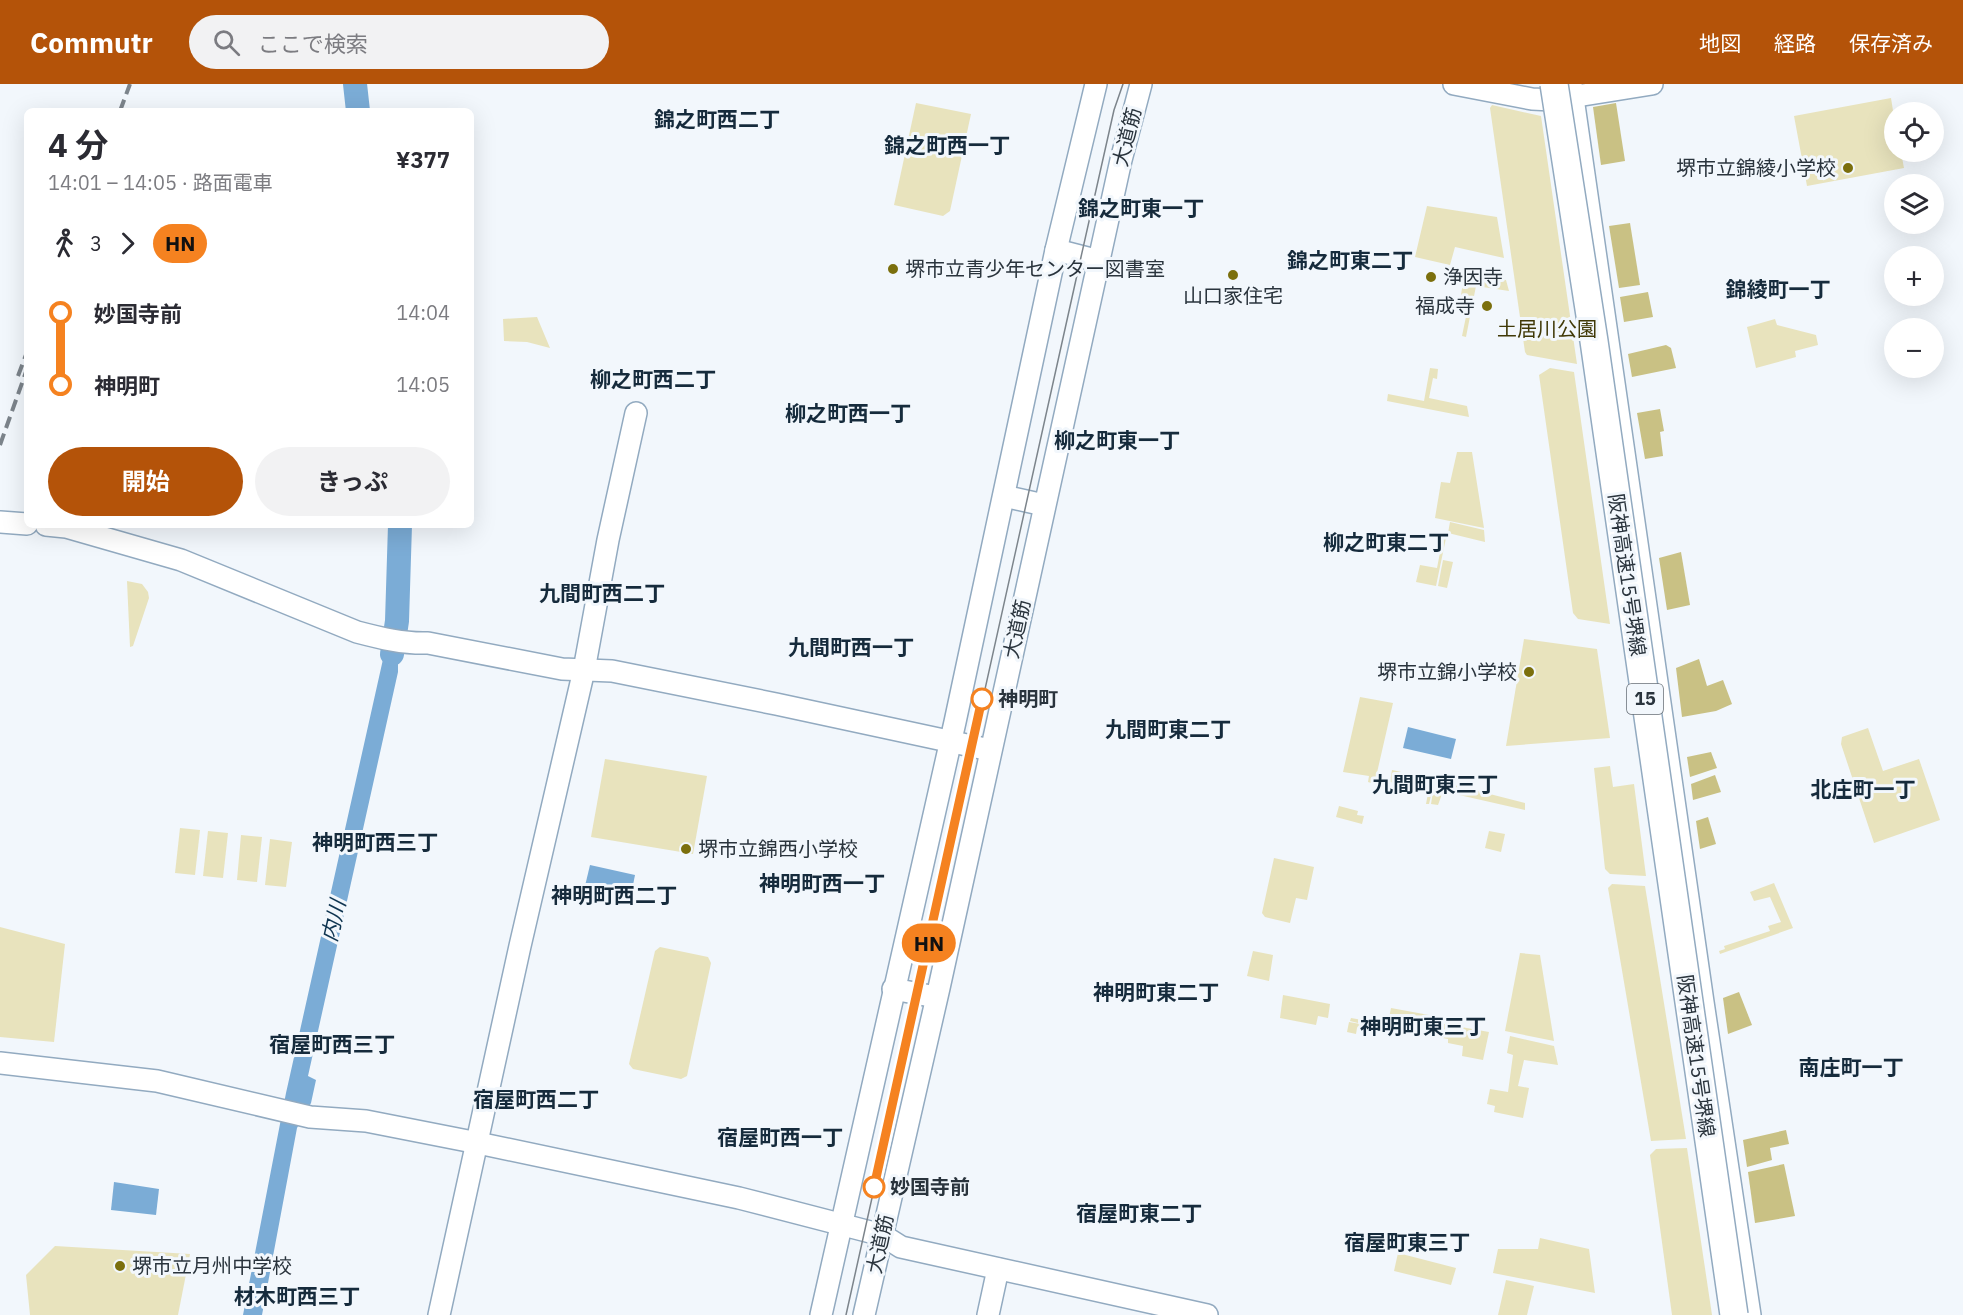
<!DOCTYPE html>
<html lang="ja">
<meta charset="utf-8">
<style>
:root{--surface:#fff;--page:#f2f2f3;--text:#2b2b33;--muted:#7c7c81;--accent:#b45309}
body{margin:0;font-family:"IBM Plex Sans","Noto Sans JP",sans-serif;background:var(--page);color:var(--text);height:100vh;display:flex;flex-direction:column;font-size:22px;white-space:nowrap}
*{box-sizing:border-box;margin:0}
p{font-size:20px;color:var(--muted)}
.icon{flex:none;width:33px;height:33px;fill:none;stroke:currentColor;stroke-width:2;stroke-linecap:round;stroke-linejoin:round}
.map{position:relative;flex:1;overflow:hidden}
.drawer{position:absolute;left:24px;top:24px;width:450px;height:420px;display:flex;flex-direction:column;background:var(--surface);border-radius:9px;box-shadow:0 6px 24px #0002}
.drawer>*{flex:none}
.badge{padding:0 12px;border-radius:20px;font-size:21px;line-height:39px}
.fabs{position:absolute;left:1884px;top:18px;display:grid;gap:12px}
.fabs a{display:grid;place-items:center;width:60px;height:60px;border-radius:50%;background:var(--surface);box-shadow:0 6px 24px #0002;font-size:30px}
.map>.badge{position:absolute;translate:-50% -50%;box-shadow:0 0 0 3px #fff}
.legs{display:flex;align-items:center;gap:9px;height:66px;padding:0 24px;font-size:20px}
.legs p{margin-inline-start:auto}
.head{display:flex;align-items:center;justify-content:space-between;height:102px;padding:0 24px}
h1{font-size:33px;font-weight:700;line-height:45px}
.primary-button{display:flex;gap:12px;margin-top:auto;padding:12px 24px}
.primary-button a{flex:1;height:69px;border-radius:36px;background:var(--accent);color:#fff;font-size:24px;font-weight:700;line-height:69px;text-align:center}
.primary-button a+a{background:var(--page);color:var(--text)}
ul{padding:0 24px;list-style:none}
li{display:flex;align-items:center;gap:21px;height:72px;font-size:22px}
li i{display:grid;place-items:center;width:9px;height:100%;margin:0 8px;background:currentColor}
li i::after{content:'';width:15px;height:15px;margin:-8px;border:4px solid;border-radius:50%;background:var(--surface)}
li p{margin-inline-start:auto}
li:first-child i{background:linear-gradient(#0000 50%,currentColor 0)}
li:last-child i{background:linear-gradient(currentColor 50%,#0000 0)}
header{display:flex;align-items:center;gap:36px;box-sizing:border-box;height:84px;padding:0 30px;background:var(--accent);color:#fff}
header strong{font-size:28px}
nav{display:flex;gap:33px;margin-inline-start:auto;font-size:21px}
.search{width:420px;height:54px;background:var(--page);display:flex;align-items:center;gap:15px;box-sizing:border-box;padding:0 21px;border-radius:33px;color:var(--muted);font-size:22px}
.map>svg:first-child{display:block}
.green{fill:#e8e3bd}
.forest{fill:#c9c184}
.water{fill:#7bacd6}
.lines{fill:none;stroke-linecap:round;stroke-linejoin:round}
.river{stroke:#7bacd6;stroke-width:24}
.secondary-casing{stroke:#92aac0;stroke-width:24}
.secondary{stroke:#fff;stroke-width:21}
.tram{stroke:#7c848b;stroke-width:1.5}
.rail{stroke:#7c848b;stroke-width:4;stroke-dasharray:12 6;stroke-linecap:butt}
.highway-bridge-casing{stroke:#92aac0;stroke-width:30;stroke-linecap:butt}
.highway-bridge{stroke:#fff;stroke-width:27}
.line-1-casing{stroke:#fff;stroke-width:14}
.line-1{stroke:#f58220;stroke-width:9}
.poi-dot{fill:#7b6f0d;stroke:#f2f7fc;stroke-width:2}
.stop-1-dot{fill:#fff;stroke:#f58220;stroke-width:3}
.labels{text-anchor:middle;stroke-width:6;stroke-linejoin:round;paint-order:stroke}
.shield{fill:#f2f7fc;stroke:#666e76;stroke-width:1.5}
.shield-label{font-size:18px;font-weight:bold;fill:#2a343d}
.street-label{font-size:20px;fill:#2a343d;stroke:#f2f7fc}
.poi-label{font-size:20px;fill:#2a343d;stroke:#f2f7fc;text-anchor:start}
.park-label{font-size:20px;fill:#403907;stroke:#f2f7fc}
.stop-label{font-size:20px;font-weight:bold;fill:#2a343d;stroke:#f2f7fc;text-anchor:start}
.neighbourhood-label{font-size:21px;font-weight:bold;fill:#162b3c;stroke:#f2f7fc}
.water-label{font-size:21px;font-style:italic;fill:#0e3450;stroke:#f2f7fc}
</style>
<header>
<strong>Commutr</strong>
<div class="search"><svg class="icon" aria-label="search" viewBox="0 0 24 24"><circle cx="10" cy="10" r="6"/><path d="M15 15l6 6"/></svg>ここで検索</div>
<nav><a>地図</a><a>経路</a><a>保存済み</a></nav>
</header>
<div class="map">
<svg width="1963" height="1231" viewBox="0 0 1963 1231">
<rect width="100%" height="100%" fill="#f2f7fc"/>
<g class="green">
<polygon points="1891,14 1894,33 1894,68 1901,68 1904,84 1807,102 1794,32"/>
<polygon points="916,19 971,30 950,127 943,132 894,121"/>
<polygon points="1492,21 1541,32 1577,280 1527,271 1525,268 1490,24"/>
<polygon points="1427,122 1497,133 1504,174 1455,163 1450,181 1415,173"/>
<polygon points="1474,190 1506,196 1509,207 1476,202 1466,253 1462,252 1470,213 1461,211 1463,198 1472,199"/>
<polygon points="537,233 550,264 527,258 504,257 503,235"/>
<polygon points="1775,235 1777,241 1816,251 1818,261 1795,267 1796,273 1756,284 1747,243"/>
<polygon points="1430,284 1438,285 1437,295 1433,294 1429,314 1467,322 1469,333 1387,317 1388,310 1424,317"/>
<polygon points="1550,284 1574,288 1610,540 1578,535 1573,529 1539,291"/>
<polygon points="1457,368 1472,368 1484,444 1435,434 1441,398 1450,399"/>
<polygon points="1450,438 1484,446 1485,458 1448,449"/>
<polygon points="1443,453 1446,454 1436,502 1416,498 1420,481 1437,484"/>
<polygon points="1443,476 1453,478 1447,504 1438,502"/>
<polygon points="127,497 142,500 148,508 149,514 133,562 130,563"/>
<polygon points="1524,555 1597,565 1610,654 1506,662"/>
<polygon points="1360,613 1393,619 1376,693 1374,694 1389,697 1387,704 1368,698 1369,692 1343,688"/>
<polygon points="1868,644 1883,687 1919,675 1940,736 1874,759 1841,660 1842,653"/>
<polygon points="605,675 707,692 693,770 591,753"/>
<polygon points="1610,682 1613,703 1634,700 1646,792 1610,790 1605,785 1594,684"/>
<polygon points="1392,686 1435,695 1429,720 1426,720 1429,704 1408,699 1406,701 1390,698"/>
<polygon points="1435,696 1525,719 1525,726 1446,708 1446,711 1442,710 1438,721 1431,720"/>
<polygon points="1339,722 1358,727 1357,731 1364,732 1362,740 1336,733"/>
<polygon points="180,744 200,746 195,791 175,789"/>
<polygon points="208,747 228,749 223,794 203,792"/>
<polygon points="1489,747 1505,750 1501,768 1485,764"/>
<polygon points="241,751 262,753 257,798 237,796"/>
<polygon points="270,755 292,758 286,803 265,801"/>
<polygon points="1274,774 1314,783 1307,816 1296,814 1290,839 1265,833 1262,829"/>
<polygon points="1774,799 1793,844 1720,870 1719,867 1725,865 1724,862 1770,847 1768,842 1781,838 1770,813 1754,817 1750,808"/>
<polygon points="1612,800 1645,802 1686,1055 1651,1057 1608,804"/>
<polygon points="0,843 65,860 54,958 0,953"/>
<polygon points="660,863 708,873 711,879 687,992 681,995 633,985 629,980 655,867"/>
<polygon points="1253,867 1273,871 1269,897 1247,892"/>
<polygon points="1520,869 1540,871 1554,957 1505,947"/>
<polygon points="1283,911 1330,920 1328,934 1318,932 1316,941 1280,934"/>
<polygon points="1391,924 1429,931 1428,937 1489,948 1483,976 1462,972 1463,962 1448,959 1448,955 1426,951 1427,941 1389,934"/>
<polygon points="1351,934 1385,940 1386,935 1390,936 1388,945 1386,945 1385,949 1357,944 1356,950 1347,948 1349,938 1366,941 1350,937"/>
<polygon points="1510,952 1554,962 1558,981 1524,976 1518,1002 1529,1004 1523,1034 1494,1028 1495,1022 1487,1020 1490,1005 1508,1008 1513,971 1507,969"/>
<polygon points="1687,1064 1712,1231 1672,1231 1650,1071 1656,1065"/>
<polygon points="1540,1154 1589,1165 1595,1209 1493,1189 1498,1165 1538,1165"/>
<polygon points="55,1162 190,1170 178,1231 30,1231 26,1191"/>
<polygon points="1398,1169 1456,1184 1451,1201 1394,1187"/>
<polygon points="1506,1196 1534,1202 1527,1231 1498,1231"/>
</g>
<g class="forest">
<polygon points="1616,19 1625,77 1601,81 1593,23"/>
<polygon points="1630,139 1640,201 1619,204 1609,142"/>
<polygon points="1648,208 1653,233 1624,238 1620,213"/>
<polygon points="1666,261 1671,264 1676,284 1632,293 1628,270"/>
<polygon points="1660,325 1664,347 1660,348 1663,372 1645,375 1637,329"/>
<polygon points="1681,468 1690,521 1667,526 1659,474"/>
<polygon points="1699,575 1707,602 1723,596 1732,620 1716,627 1682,633 1676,584"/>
<polygon points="1711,668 1717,684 1690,693 1687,673"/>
<polygon points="1715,691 1721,708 1693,716 1691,700"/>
<polygon points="1708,733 1716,760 1700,765 1696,737"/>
<polygon points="1739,908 1752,941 1728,950 1723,914"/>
<polygon points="1786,1046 1789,1060 1770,1064 1772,1076 1747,1083 1743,1056"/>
<polygon points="1784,1080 1795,1132 1755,1139 1748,1088"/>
</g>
<g class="water">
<polygon points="394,537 400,537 398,544 398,588 308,992 316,996 311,1019 297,1044 262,1231 243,1231 286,1009 390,544"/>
<polygon points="1408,643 1456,655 1451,675 1403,664"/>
<polygon points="590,781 635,791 631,811 585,802"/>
<polygon points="114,1098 159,1105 156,1131 111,1126"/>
</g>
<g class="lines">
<g class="river">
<polyline points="355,0 358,27"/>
<polyline points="392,570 397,537 400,441"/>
</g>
<defs>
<g id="secondary">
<polyline points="1454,0 1532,15 1552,16 1652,0"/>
<polyline points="1571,0 1703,918 1750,1231"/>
<polyline points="1056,166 1099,177"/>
<polyline points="1004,412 1044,421"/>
<polyline points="0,438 27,440"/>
<path d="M 46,441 L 66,443 L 181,476 L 357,548 C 380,554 404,560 428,559 L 562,585 L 612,587 L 776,620 L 990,666"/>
<polyline points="893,905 936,913"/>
<polyline points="0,979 157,997 310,1033 366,1037 478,1059 739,1114 882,1151 901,1163 1207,1231"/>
<polyline points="439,1231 520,862 584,586 608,456 636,329"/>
<polyline points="821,1231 955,638 1056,166 1096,0"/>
<polyline points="864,1231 939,904 1121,76 1141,0"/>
<polyline points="988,1231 998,1185"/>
</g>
</defs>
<use href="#secondary" class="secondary-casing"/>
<use href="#secondary" class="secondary"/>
<polyline class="tram" points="846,1231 1081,173 1114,26 1123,0"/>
<g class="rail">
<polyline points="120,27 130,0"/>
<polyline points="18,292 27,268"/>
<polyline points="0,361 27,285"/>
</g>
<defs>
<polyline id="highway-bridge" points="1554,0 1594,257 1734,1231"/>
</defs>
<use href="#highway-bridge" class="highway-bridge-casing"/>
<use href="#highway-bridge" class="highway-bridge"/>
</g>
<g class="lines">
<defs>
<polyline id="line-1" points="874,1103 982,615"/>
</defs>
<use href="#line-1" class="line-1-casing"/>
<use href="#line-1" class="line-1"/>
</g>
<g class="poi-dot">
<circle cx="1848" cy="84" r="6"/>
<circle cx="893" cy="185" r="6"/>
<circle cx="1233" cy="191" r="6"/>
<circle cx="1431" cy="193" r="6"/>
<circle cx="1487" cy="222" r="6"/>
<circle cx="1529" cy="588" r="6"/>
<circle cx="686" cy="765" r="6"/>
<circle cx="120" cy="1182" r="6"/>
</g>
<g class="stop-1-dot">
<circle cx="982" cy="615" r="10"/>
<circle cx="874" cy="1103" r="10"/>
</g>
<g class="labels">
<rect class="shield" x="1627" y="600" width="36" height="30" rx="4.5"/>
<g class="shield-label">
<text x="1645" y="621">15</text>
</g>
<g class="street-label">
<text transform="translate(1127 53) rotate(-76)" y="7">大道筋</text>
<text transform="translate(1627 491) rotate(82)" y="7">阪神高速15号堺線</text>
<text transform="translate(1017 545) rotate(-78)" y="7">大道筋</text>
<text transform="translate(1696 972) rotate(82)" y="7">阪神高速15号堺線</text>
<text transform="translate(880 1160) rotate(-78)" y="7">大道筋</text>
</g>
<g class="poi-label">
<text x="1836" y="91" text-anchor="end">堺市立錦綾小学校</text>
<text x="905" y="192">堺市立青少年センター図書室</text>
<text x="1443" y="200">浄因寺</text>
<text x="1233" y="219" text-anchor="middle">山口家住宅</text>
<text x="1475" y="229" text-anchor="end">福成寺</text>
<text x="1517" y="595" text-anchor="end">堺市立錦小学校</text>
<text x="698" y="772">堺市立錦西小学校</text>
<text x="132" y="1189">堺市立月州中学校</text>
</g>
<g class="park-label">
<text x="1547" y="252">土居川公園</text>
</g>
<g class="stop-label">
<text x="998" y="622">神明町</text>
<text x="890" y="1110">妙国寺前</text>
</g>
<g class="neighbourhood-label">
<text x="717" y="43">錦之町西二丁</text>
<text x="947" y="69">錦之町西一丁</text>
<text x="1141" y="132">錦之町東一丁</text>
<text x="1350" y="184">錦之町東二丁</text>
<text x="1778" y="213">錦綾町一丁</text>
<text x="653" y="303">柳之町西二丁</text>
<text x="848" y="337">柳之町西一丁</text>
<text x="1117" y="364">柳之町東一丁</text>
<text x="1386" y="466">柳之町東二丁</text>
<text x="602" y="517">九間町西二丁</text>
<text x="851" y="571">九間町西一丁</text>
<text x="1168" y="653">九間町東二丁</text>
<text x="1435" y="708">九間町東三丁</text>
<text x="1863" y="713">北庄町一丁</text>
<text x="375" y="766">神明町西三丁</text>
<text x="822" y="807">神明町西一丁</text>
<text x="614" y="819">神明町西二丁</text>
<text x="1156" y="916">神明町東二丁</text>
<text x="1423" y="950">神明町東三丁</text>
<text x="332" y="968">宿屋町西三丁</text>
<text x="1851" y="991">南庄町一丁</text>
<text x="536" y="1023">宿屋町西二丁</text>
<text x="780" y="1061">宿屋町西一丁</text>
<text x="1139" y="1137">宿屋町東二丁</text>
<text x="1407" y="1166">宿屋町東三丁</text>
<text x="297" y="1220">材木町西三丁</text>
</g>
<g class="water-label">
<text transform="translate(334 837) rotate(-77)" y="7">内川</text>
</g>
</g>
</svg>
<div class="fabs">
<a><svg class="icon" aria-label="locate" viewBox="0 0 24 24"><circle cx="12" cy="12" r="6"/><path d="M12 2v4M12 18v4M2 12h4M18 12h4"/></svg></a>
<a><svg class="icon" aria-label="layers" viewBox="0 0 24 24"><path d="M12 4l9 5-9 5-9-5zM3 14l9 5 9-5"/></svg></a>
<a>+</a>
<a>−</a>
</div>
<b class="badge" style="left:929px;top:859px;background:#f58220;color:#111">HN</b>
<section class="drawer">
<div class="head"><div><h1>4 分</h1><p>14:01 – 14:05 · 路面電車</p></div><b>¥377</b></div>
<div class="legs"><svg class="icon" aria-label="walk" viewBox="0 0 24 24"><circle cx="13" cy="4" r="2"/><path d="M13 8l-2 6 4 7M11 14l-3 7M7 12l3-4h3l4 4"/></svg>3<svg class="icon" aria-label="forward" viewBox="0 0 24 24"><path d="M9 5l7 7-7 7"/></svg><b class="badge" style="background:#f58220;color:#111">HN</b></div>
<ul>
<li><i style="color:#f58220"></i><b>妙国寺前</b><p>14:04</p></li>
<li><i style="color:#f58220"></i><b>神明町</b><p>14:05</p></li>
</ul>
<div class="primary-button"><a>開始</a><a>きっぷ</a></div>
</section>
</div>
